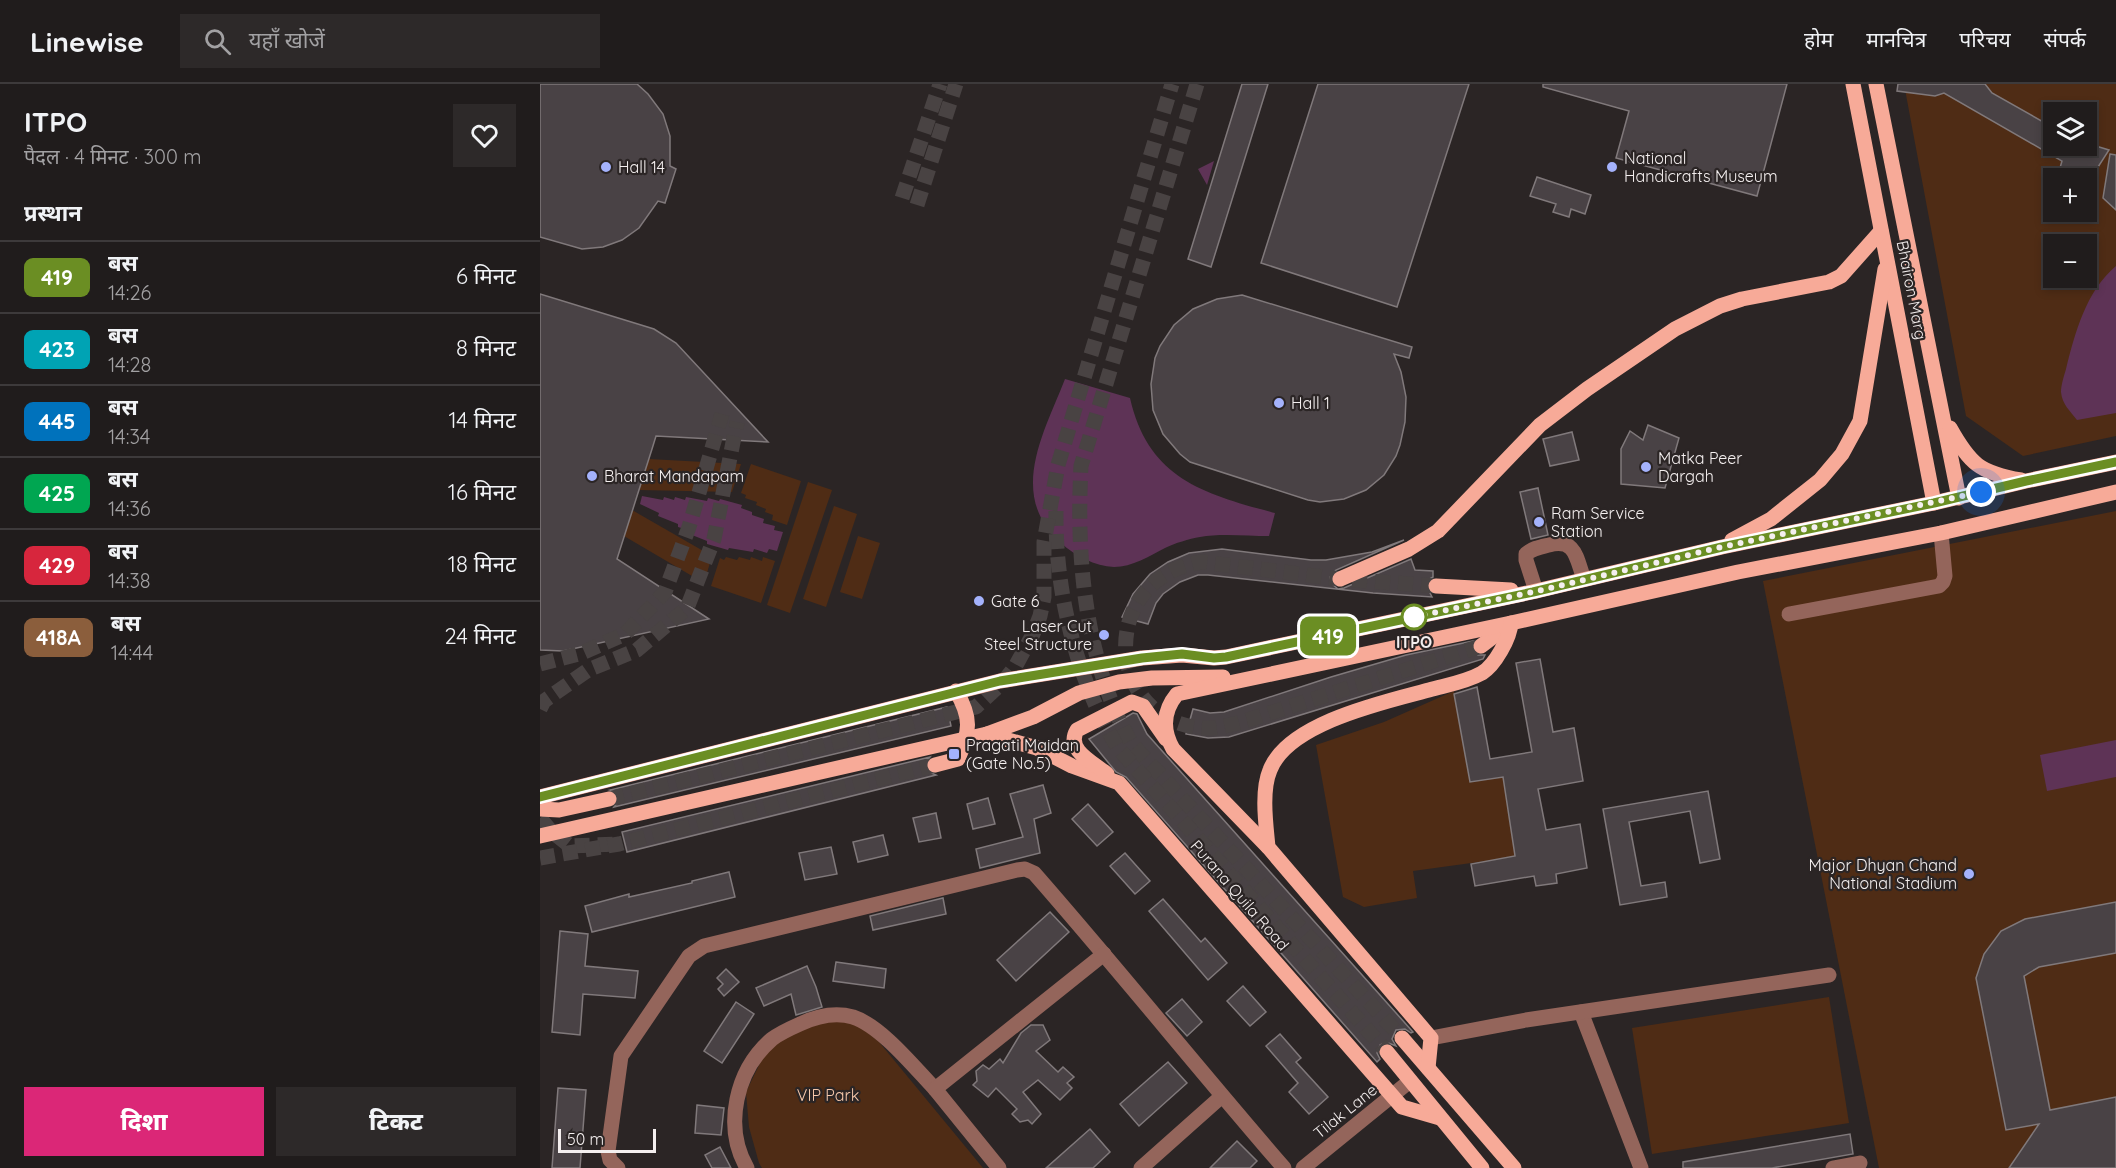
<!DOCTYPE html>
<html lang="hi">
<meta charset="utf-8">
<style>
:root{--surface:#201c1c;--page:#2d2929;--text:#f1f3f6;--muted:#a2a1a3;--line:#3d3a3b;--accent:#db2777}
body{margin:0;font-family:Quicksand,"Noto Sans Devanagari",sans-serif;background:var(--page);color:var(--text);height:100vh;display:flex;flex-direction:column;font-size:22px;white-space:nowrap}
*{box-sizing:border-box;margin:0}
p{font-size:20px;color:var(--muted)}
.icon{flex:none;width:33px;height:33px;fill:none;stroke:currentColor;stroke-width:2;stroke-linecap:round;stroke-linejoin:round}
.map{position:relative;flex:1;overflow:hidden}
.details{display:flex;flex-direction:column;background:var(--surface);width:540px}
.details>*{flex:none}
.badge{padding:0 12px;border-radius:9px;font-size:21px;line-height:39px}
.tools{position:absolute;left:1503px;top:18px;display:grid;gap:12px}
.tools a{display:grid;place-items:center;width:54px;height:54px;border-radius:0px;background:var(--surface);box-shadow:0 3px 9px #0003,0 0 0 2px var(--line);font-size:30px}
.scale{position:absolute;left:18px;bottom:15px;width:98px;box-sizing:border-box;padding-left:6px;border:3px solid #f4efef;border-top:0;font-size:16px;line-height:21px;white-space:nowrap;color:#f4efef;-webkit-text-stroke:4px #2b2525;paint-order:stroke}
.you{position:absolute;width:30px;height:30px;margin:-15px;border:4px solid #fff;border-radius:50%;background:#1a73e8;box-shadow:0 0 0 9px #1a73e833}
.map>.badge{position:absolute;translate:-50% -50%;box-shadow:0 0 0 3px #fff}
h2{padding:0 24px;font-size:22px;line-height:54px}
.round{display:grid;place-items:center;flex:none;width:63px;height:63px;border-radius:0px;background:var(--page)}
.summary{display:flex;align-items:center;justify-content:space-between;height:102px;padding:0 24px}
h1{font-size:28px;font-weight:800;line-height:45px}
.action{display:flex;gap:12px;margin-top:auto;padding:12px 24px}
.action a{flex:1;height:69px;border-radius:0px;background:var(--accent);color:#fff;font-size:24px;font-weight:800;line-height:69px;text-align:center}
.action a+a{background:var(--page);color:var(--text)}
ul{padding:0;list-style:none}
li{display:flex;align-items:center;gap:18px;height:72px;padding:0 24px;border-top:2px solid var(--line)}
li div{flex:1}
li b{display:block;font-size:22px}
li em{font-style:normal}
li .badge{min-width:66px;font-weight:700;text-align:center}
header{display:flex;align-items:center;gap:36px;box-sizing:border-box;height:84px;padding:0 30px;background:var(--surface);border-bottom:2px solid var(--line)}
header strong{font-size:28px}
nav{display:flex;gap:33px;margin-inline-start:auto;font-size:21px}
.search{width:420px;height:54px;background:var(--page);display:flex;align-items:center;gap:15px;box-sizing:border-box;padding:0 21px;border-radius:0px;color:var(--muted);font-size:22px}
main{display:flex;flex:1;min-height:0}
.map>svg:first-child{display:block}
.green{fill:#4f2c15;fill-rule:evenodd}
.water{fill:#5e3356}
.building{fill:#494245;stroke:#80797b;stroke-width:1.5}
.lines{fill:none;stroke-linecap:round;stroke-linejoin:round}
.minor-tunnel{stroke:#494343;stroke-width:15;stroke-dasharray:15 8;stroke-linecap:butt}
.major-tunnel{stroke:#494343;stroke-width:15;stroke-dasharray:15 8;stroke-linecap:butt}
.minor{stroke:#94655b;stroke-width:15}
.major{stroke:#f7aa98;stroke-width:15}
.line-casing{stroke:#fff;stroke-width:14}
.line{stroke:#6b8e23;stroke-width:9}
.walk{stroke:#f4efef;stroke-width:6;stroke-dasharray:0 10.8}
.poi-dot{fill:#a4b2fc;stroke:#2b2525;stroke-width:2}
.stop-dot{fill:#fff;stroke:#6b8e23;stroke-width:3}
.labels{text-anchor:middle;stroke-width:4.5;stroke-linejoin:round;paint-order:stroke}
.poi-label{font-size:16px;fill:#f4efef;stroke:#2b2525;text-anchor:start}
.street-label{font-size:16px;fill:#f4efef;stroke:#2b2525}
.stop-label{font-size:16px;font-weight:bold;fill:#f4efef;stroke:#2b2525}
.park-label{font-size:16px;fill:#f8c9ac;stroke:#2b2525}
</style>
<header>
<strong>Linewise</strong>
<div class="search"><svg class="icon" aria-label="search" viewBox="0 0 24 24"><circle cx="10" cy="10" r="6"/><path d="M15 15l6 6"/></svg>यहाँ खोजें</div>
<nav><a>होम</a><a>मानचित्र</a><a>परिचय</a><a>संपर्क</a></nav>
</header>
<main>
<section class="details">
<div class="summary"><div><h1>ITPO</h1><p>पैदल · 4 मिनट · 300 m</p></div><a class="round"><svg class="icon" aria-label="heart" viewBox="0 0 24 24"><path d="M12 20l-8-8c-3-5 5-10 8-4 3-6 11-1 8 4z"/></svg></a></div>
<h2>प्रस्थान</h2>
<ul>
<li><span class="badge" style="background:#6b8e23;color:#fff">419</span><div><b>बस</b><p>14:26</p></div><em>6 मिनट</em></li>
<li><span class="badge" style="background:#00a3b4;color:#fff">423</span><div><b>बस</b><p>14:28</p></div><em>8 मिनट</em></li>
<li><span class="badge" style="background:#0072bc;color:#fff">445</span><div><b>बस</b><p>14:34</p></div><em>14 मिनट</em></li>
<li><span class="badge" style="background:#00a651;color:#fff">425</span><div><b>बस</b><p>14:36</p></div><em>16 मिनट</em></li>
<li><span class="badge" style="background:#d7263d;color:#fff">429</span><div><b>बस</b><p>14:38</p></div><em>18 मिनट</em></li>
<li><span class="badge" style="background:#8b5e3c;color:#fff">418A</span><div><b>बस</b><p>14:44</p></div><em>24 मिनट</em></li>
</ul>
<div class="action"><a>दिशा</a><a>टिकट</a></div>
</section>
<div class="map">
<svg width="1576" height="1084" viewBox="0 0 1576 1084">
<rect width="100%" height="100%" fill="#2b2525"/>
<g class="green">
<path d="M 1364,0 L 1576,0 L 1576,352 L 1483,372 L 1426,332 ZM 1514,28 L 1546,28 L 1546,62 L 1514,62 ZM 1514,94 L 1546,94 L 1546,128 L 1514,128 ZM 1514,160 L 1546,160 L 1546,194 L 1514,194 Z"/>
<polygon points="109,375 201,380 192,408 99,406"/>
<polygon points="211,380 261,397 247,441 232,436 233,431 225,428 226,425 216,421 217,418 205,414 206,411 201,409"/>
<polygon points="268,398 292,406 250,529 227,521"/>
<polygon points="294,422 317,430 286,523 263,515"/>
<polygon points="92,426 172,472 164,499 84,452"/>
<polygon points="1576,427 1576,1084 1339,1084 1223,497"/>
<polygon points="318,452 340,459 322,515 300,508"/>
<polygon points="186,473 197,476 199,473 210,476 211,473 222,477 223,473 235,477 221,519 171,502 180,474 184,476"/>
<polygon points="914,607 930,698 963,693 975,773 873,787 877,814 824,823 803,813 776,661 844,638"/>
<polygon points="1289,913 1309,1039 1112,1070 1092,944"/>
<polygon points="292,929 323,944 339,958 443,1084 222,1084 219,1079 209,1043 206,1008 223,973 248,949"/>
</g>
<g class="water">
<polygon points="674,77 667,101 658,85"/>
<path d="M 1576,182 L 1576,329 L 1537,336 C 1530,327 1522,320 1521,308 C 1521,301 1524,292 1526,285 C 1535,249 1546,207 1576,182 Z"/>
<path d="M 525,295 L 590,314 C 608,394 663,410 735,429 L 729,452 C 708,452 680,449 660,453 C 649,455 635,459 625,464 C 610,472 592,483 574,483 C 555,482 535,472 521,459 C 467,411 504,349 525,295 Z"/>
<polygon points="102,412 123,416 124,413 134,416 135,413 145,416 146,413 167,417 168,414 179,417 180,415 202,421 201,424 212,428 212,431 224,435 223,439 235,442 234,446 243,448 237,467 229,465 227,469 214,465 213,468 189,464 188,466 167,460 167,457 147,449 148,446 138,443 138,440 118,432 119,429 100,420"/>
<polygon points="1576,656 1576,693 1507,707 1500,671"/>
</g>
<g class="building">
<polygon points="0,0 97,0 108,10 123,30 130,52 130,82 136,85 125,119 118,117 99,144 82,156 63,163 42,165 0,153"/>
<polygon points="702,0 728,0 671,183 648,175"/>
<polygon points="778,0 929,0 857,223 721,179"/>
<polygon points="1003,0 1247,0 1217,112 1076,74 1089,27 1003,3"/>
<polygon points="1358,0 1445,0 1452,9 1514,44 1514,62 1546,62 1546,59 1569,66 1551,94 1517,94 1522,77 1404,9 1395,12 1357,7"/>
<polygon points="1570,70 1576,71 1576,126 1563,114"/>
<polygon points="997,93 1051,111 1045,130 1031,125 1029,133 1013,128 1016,120 990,112"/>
<polygon points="0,210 114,245 136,259 228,358 116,352 112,365 77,475 169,535 23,567 0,566"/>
<polygon points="702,211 872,263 869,274 854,270 861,288 866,313 865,338 860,361 856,372 844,391 826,406 804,415 780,418 768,416 650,378 640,370 623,350 613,326 611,300 615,274 620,262 634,241 653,225 677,215"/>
<polygon points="1108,341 1139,354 1125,404 1081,400 1081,365 1090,347 1103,356"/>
<polygon points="1032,348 1039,376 1010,382 1003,355"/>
<polygon points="998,404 1008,451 991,455 980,408"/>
<polygon points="864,456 796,486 790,493 791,499 798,505 804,504 871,475 875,486 893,487 893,493 888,496 886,501 892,513 833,509 668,491 658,491 640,498 623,510 616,519 608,540 582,533 593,510 610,490 628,478 649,469 682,465 771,476 786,476 832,468"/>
<polygon points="933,557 931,563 933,567 938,571 945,571 943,575 689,653 668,654 646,650 653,625 670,629 684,628 791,593 866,571"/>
<polygon points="1000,575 1013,648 1034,644 1043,697 998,705 1006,746 1040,740 1047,784 1016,790 1017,799 996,802 994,792 935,802 931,780 975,772 963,693 930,698 914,610 937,603 950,675 992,668 976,579"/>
<polygon points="407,623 411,642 74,723 78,718 78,712 76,708 70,706"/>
<polygon points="593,629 597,630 607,650 615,659 873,948 871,949 865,945 856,946 852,955 856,962 846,958 840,961 837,969 840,975 837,978 586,693 576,688 549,655"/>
<polygon points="390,673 386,678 386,684 389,688 396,691 87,768 82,748"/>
<polygon points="503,701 511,729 494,735 500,769 440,784 436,765 483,753 470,710"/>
<polygon points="1168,707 1180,775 1160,779 1150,727 1089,738 1101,802 1125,798 1127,813 1080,821 1063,725"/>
<polygon points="448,714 455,740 433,745 427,720"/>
<polygon points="548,720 573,748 557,762 532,735"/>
<polygon points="396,729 401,754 379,758 373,734"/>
<polygon points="343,751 348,771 318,778 313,758"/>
<polygon points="291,763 297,790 265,796 259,769"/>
<polygon points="585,769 610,797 595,810 570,782"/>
<polygon points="189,788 195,813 52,848 45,822 89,810 89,813 152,799 152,797"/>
<polygon points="403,814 406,830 333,846 330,832"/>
<polygon points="623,815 661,858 665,854 687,879 668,896 609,827"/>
<polygon points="1576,818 1576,869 1499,883 1484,892 1510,1026 1576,1013 1576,1084 1469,1084 1499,1040 1466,1046 1436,894 1444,870 1461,847 1485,835"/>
<polygon points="510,828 529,848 476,897 457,876"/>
<polygon points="20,847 48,850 45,882 98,887 95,914 43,910 40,951 12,948"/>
<polygon points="296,878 346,885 344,904 293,897"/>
<polygon points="267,882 276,903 282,923 256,931 251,910 224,922 216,904"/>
<polygon points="186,885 199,898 184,912 178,905 183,900 177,894"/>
<polygon points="703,902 726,928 710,942 687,917"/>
<polygon points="642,915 662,938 647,952 626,929"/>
<polygon points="196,918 214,930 182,979 164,967"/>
<polygon points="491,941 503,941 510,956 496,967 518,988 523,983 534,993 527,999 532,1004 520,1016 498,996 483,1008 501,1030 492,1040 488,1036 480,1038 472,1030 477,1025 456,1004 448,1013 433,1001 437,997 436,987 443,981 449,985 460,975 463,979 481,949"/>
<polygon points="740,950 761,974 756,978 788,1013 769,1030 749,1008 758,999 726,962"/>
<polygon points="628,978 647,999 599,1042 580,1020"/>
<polygon points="18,1004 46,1006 40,1084 12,1084"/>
<polygon points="157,1021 184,1024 181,1051 155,1049"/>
<polygon points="550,1045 570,1068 553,1084 506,1084"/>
<polygon points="1310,1050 1313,1070 1232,1084 1143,1084 1143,1078"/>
<polygon points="697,1057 717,1077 710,1084 670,1084"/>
<polygon points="180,1063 191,1084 172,1084 165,1071"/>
</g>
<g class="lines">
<g class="minor-tunnel">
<polyline points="362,114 400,0"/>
<polyline points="377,121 416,0"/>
<polyline points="0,580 42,569 85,550 125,508 149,443 182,330"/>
<polyline points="0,625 4,617 48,586 97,566 147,524 174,455 197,338"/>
<polyline points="0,734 10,746 30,762 79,760"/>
</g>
<g class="major-tunnel">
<path d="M 657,0 L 541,382 C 536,476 545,576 591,659 L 862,954"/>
<path d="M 516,427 C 515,508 536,594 578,664 L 847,968"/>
<path d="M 896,502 L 800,495 L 662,478 C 557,493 563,637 663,644 C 678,645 693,640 708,636 L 941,562"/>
<polyline points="69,715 436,623 463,598 475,583 493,550 500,532 504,513 504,458 518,381 632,0"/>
<polyline points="0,774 79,760 395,681"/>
</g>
<g class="minor">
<path d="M 996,507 L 986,476 L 986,470 C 993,464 1000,463 1009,461 C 1036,454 1036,474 1044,495"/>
<polyline points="1249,530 1399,502 1403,498 1405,492 1401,449"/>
<polyline points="1041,928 1101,1084"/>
<polyline points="891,954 986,936 1289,891"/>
<path d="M 78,1084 L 70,1076 L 68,1067 L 81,972 L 149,872 L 164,862 L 477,786 L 485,785 L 494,789 C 579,886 660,987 744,1084"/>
<path d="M 207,1084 C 183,1042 196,986 232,955 C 240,949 251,944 260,940 C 277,932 295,928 313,933 C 341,942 374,983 395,1005"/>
<polyline points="459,1084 395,1005 564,870"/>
<polyline points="601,1084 682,1012"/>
<polyline points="763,1084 870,997"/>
<polyline points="1293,1084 1320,1079"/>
</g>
<g class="major">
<polyline points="1313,0 1394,419"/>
<polyline points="1336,0 1419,414"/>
<path d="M 1410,344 C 1430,380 1440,389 1481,396"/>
<polyline points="1192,456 1231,435 1280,396 1302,370 1320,337 1345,185"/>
<polyline points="800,495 869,465 898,447 1000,341 1047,305 1135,245 1180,222 1202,215 1289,198 1301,192 1341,147"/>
<polyline points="896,502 971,506"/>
<polyline points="941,562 966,543"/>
<polyline points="447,650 497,664 532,682 579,699 862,1023 900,1034"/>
<path d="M 395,681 L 418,675 C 430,647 432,634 416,607"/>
<path d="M 567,690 C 554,679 525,666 537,646 L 592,618 L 603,622 L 626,655"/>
<polyline points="0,713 460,597 602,574 642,571 674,574 686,573 992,508 1182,463 1394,419 1486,397 1576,378"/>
<polyline points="0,725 19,726 69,715"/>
<polyline points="0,752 447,650 493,633 539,609 579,598 612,594 683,593"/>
<path d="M 728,763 L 633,665 C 622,646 623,627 637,610 L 971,539 L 1198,488 L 1401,449 L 1576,408"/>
<polyline points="862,954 974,1084"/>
<polyline points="847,968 942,1084"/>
<path d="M 888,984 L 891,954 L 728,763 C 726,741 721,707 730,686 C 748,639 844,618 889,606 C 907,601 926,598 942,589 C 955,581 970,554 971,539"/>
</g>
</g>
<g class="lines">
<defs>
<polyline id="line" points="0,713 460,597 602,574 642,570 674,574 686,573 993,508 1182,463 1394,419 1486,397 1576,378"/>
</defs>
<use href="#line" class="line-casing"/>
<use href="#line" class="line"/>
<polyline class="walk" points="874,533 993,508 1182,463 1441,408"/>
</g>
<g class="poi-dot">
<circle cx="66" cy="83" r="6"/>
<circle cx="1072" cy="83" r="6"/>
<circle cx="739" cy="319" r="6"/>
<circle cx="1106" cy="383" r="6"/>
<circle cx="52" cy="392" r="6"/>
<circle cx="999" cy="438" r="6"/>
<circle cx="439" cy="517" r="6"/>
<circle cx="564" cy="551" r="6"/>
<rect x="408" y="664" width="12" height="12" rx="3"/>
<circle cx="1429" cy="790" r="6"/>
</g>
<circle class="stop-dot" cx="874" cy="533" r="12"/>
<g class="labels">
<g class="poi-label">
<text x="1084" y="80">National<tspan x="1084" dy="18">Handicrafts Museum</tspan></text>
<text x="78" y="89">Hall 14</text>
<text x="751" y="325">Hall 1</text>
<text x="1118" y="380">Matka Peer<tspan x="1118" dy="18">Dargah</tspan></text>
<text x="64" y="398">Bharat Mandapam</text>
<text x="1011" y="435">Ram Service<tspan x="1011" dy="18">Station</tspan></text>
<text x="451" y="523">Gate 6</text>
<text x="552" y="548" text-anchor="end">Laser Cut<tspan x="552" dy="18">Steel Structure</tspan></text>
<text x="426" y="667">Pragati Maidan<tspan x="426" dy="18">(Gate No.5)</tspan></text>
<text x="1417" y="787" text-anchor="end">Major Dhyan Chand<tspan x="1417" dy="18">National Stadium</tspan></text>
</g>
<g class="street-label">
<text transform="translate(1372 206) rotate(79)" y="6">Bhairon Marg</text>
<text transform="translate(700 811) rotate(49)" y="6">Purana Quila Road</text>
<text transform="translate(805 1027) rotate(-39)" y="6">Tilak Lane</text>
</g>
<g class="stop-label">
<text x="874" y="564">ITPO</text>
</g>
<g class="park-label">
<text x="288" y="1017">VIP Park</text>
</g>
</g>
</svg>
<div class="tools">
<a><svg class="icon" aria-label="layers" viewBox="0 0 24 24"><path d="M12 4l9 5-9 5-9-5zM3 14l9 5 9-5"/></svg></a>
<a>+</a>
<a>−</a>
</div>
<div class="scale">50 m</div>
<div class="you" style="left:1441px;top:408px"></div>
<b class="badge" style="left:788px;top:552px;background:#6b8e23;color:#fff">419</b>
</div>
</main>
